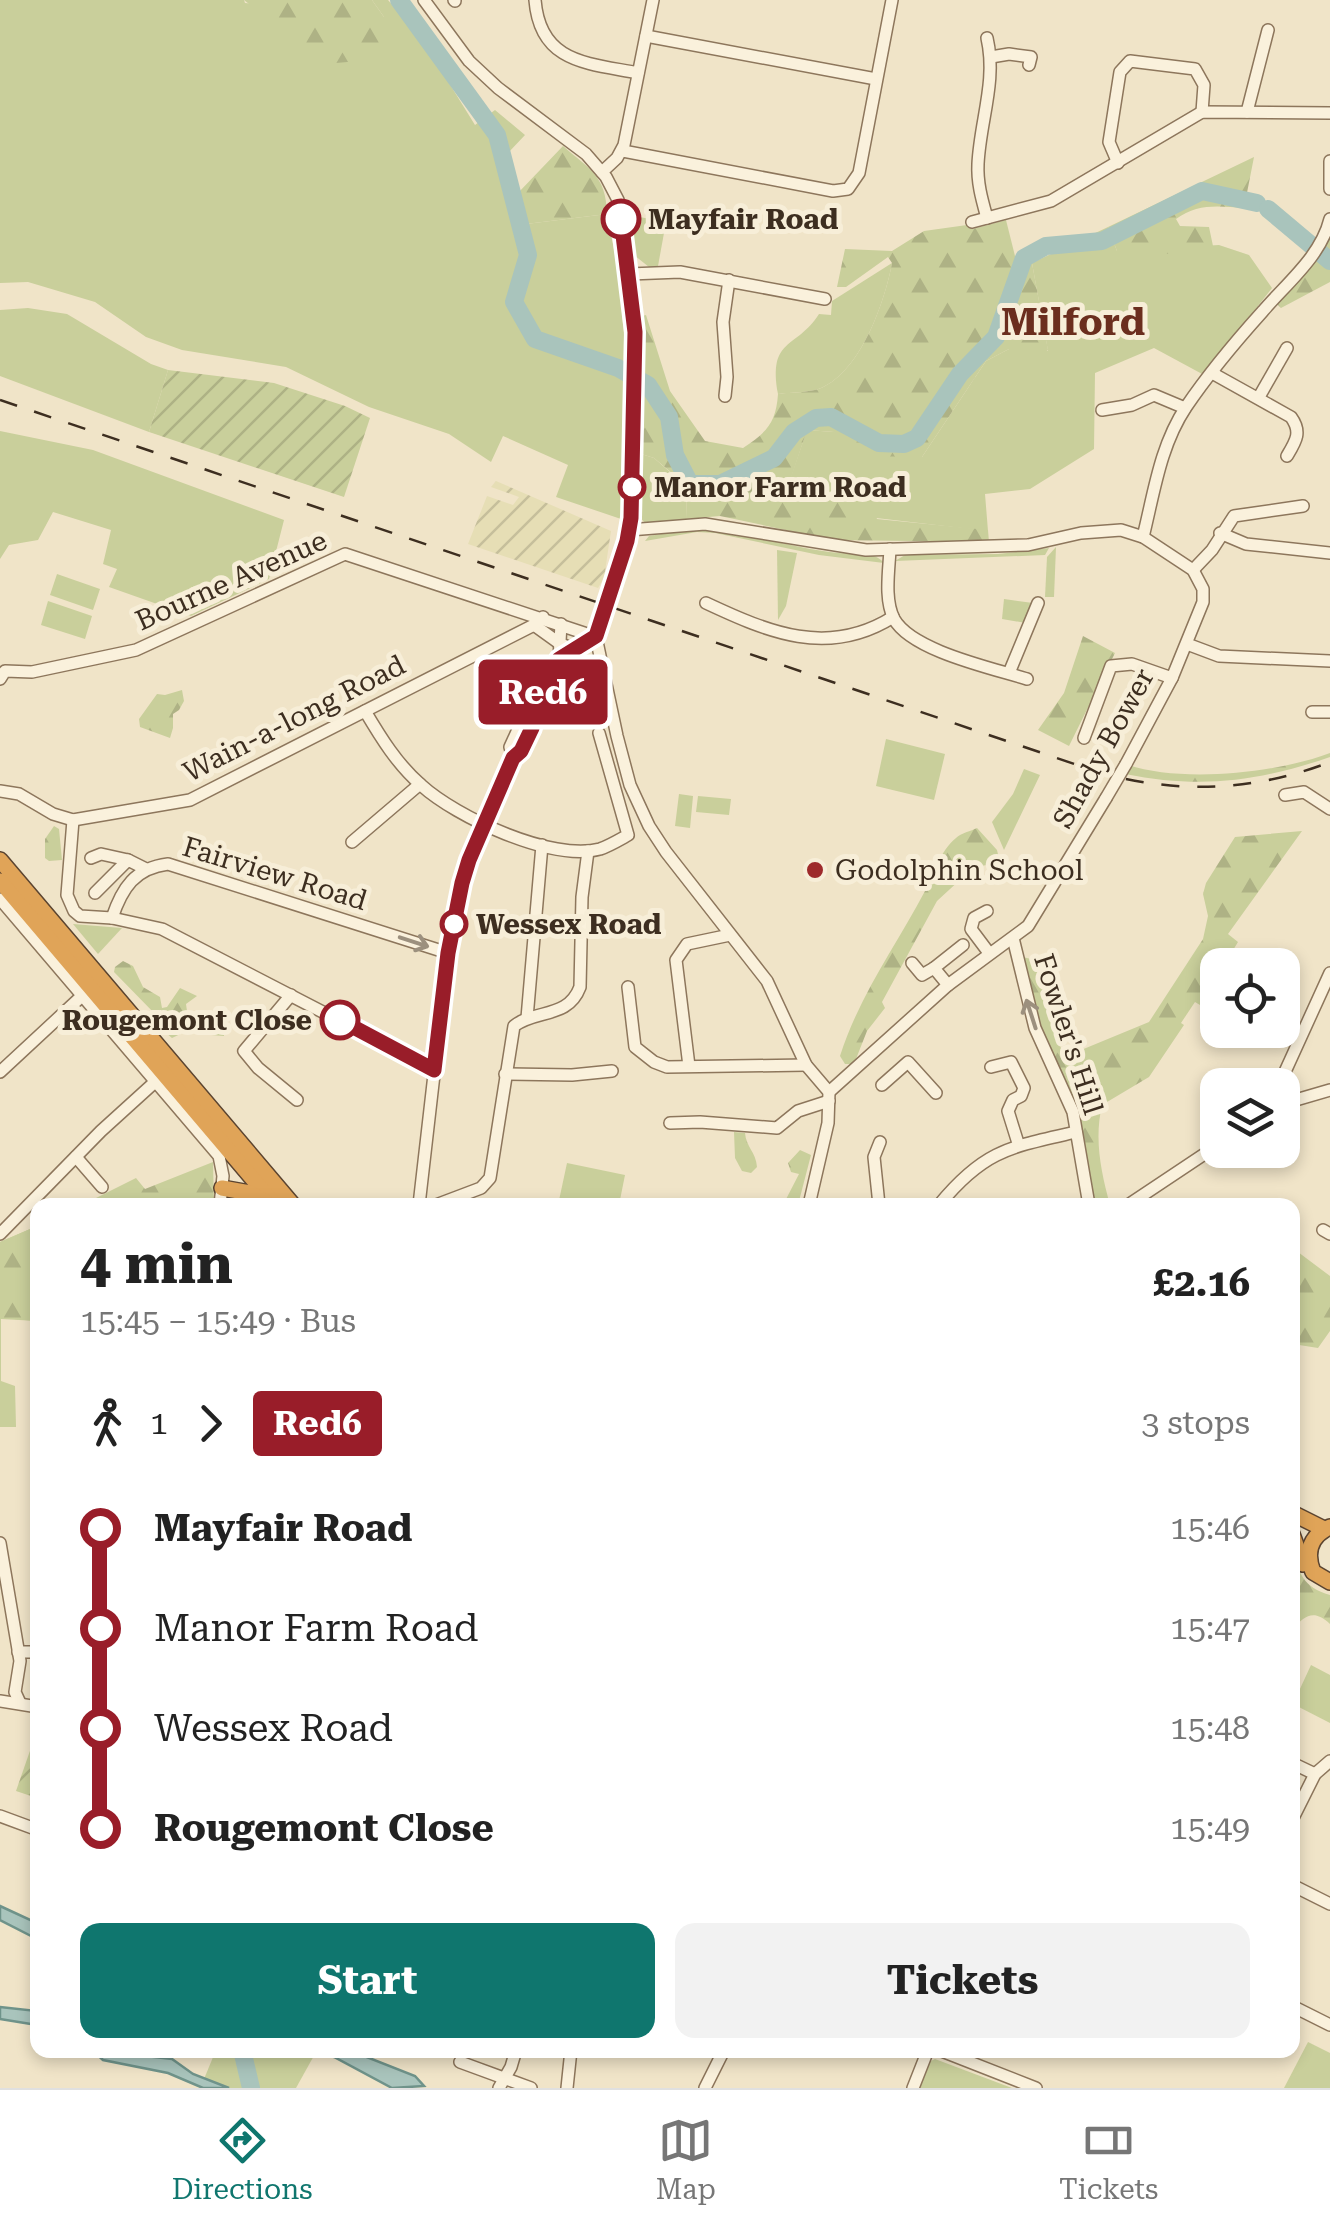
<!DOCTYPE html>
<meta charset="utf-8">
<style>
:root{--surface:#fff;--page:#f2f2f2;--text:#222;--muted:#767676;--line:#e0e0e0;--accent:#0f766e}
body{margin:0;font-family:"Roboto Serif",serif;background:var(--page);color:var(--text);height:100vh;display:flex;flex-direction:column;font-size:38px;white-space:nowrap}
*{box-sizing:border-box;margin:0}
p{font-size:32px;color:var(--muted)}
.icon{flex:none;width:55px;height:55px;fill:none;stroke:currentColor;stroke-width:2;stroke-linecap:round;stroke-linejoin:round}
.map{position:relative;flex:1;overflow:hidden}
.drawer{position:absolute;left:30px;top:1198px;width:1270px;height:860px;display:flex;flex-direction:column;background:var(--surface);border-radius:20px;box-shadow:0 5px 15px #0003}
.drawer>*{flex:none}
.badge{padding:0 20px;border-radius:8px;font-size:35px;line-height:65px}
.tools{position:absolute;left:1200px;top:948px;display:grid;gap:20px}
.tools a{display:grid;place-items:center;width:100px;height:100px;border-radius:20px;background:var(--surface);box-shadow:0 5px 15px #0003;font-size:50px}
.map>.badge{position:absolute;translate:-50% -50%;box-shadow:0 0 0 5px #fff}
.legs{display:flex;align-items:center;gap:15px;height:110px;padding:0 50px;font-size:32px}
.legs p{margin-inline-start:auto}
.overview{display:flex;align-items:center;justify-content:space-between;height:170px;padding:0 50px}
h1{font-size:55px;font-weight:700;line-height:75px}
.cta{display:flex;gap:20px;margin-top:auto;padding:20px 50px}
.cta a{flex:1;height:115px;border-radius:20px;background:var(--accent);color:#fff;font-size:40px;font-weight:700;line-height:115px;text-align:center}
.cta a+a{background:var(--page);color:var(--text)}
ul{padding:0 50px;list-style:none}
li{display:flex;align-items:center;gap:35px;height:100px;font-size:38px}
li i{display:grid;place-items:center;width:15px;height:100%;margin:0 12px;background:currentColor}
li i::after{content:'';width:25px;height:25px;margin:-12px;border:8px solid;border-radius:50%;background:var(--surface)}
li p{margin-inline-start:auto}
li:first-child i{background:linear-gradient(#0000 50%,currentColor 0)}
li:last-child i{background:linear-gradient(currentColor 50%,#0000 0)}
.dock{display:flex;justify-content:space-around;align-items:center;height:140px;border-top:2px solid var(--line);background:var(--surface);font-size:28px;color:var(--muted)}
.dock a{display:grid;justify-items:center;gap:5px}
.dock .current{color:var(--accent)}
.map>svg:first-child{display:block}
.farmland{fill:url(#farmland-furrows)}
.green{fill:#c9cf9b}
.forest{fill:url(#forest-firs)}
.garden{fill:url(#garden-furrows)}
.water{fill:#a9c4bc;stroke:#6f938a;stroke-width:2.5}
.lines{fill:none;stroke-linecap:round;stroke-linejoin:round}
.river{stroke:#a9c4bc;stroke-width:18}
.minor-casing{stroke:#8d765c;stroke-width:14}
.highway-casing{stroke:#5b4430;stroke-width:18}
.minor{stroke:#faf1dc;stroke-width:11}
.highway{stroke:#e0a458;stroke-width:15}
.rail{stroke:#3d2e20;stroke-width:2.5;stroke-dasharray:18 18;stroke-linecap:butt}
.minor-bridge-casing{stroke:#8d765c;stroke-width:14;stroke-linecap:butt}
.minor-bridge{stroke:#faf1dc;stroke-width:11}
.oneway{stroke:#9c907e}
.line-1-casing{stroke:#fff;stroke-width:22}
.line-1{stroke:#991d29;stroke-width:15}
.stop-1-dot{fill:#fff;stroke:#991d29;stroke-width:5}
.poi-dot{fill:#9e2a2b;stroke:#f7eed8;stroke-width:4}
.labels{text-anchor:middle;stroke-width:10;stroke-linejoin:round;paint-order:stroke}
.stop-label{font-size:28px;font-weight:bold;fill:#3d2e20;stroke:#f7eed8;text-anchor:start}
.street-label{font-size:28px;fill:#3d2e20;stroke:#f7eed8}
.poi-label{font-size:28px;fill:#3d2e20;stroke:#f7eed8;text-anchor:start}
.district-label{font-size:38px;font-weight:bold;fill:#6b2e1e;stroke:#f7eed8}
</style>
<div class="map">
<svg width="1330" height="2088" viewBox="0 0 1330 2088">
<defs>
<pattern id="farmland-furrows" width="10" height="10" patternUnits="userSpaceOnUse" patternTransform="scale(2.5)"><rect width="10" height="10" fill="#e6deb5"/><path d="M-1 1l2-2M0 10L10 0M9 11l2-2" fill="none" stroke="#c6bf9b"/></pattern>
<pattern id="forest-firs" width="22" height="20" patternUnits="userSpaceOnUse" patternTransform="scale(2.5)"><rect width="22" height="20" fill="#c9cf9b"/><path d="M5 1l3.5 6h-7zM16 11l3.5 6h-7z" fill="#aeb285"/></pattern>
<pattern id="garden-furrows" width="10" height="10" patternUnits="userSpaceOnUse" patternTransform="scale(2.5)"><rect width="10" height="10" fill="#c9cf9b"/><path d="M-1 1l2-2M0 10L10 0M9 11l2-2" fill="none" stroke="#aeb285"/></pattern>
</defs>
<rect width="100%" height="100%" fill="#f0e4c8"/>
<polygon class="farmland" points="496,481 611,531 604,578 598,588 468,544 487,496 513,505 519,497 491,487"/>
<g class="green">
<polygon points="0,0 244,0 245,3 384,17 372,0 388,0 423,41 475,125 495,110 525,135 508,153 526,224 607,214 618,270 624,335 621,519 556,497 568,465 503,436 491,462 449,434 369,407 286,367 182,350 146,337 95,302 28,282 0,283"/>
<polygon points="629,215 666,222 658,266 649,267 634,255"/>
<polygon points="1108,227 1117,251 1219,245 1249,255 1272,288 1204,375 1154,348 1095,373 1094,449 1030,489 985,494 988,531 876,518 785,494 807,430 834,432 922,457 986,361 1009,349 1048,351 1032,263"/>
<path d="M 892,263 C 885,301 862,367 825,386 C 814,393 791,392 778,394 C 768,337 796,350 819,314 L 831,315 L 832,301 Z"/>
<polygon points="28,308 67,314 151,364 168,370 149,432 0,376 0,310"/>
<polygon points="0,431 93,450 284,520 269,579 191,616 109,587 117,569 103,564 111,530 53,512 38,540 9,545 0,559"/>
<polygon points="638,453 654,458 687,487 686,519 645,523 637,514"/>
<path d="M 698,528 C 746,531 792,549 839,553 C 854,554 875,551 884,563 L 819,555 L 715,533 L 697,532 L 645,541 L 649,536 Z"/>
<polygon points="1056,547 1054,597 1045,597 1047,557"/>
<polygon points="1049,548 1045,555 895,561 905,555 998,554"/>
<polygon points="777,550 797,553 786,606 778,620"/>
<polygon points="57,574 100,589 93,610 50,595"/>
<polygon points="1004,599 1033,603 1026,623 1002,619"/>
<polygon points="48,601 92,616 85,639 41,625"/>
<polygon points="886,739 945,754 934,800 876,786"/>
<polygon points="1024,769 1040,775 1004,850 992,822 1013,794"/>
<polygon points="679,794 693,796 690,828 675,826"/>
<polygon points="698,796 731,799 729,815 696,812"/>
<polygon points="73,924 122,928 98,954"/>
<polygon points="567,1163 625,1175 619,1205 558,1205"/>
<polygon points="37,1226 37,1321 1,1319 1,1381 15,1386 16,1427 0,1427 0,1242"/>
<polygon points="1311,1665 1330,1675 1330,1723 1293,1704"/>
<polygon points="1308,2042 1330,2053 1330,2088 1284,2088"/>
<polygon points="216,2050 311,2050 316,2052 296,2088 229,2088 204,2079"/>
<polygon points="935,2059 1012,2088 919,2088 929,2062"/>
</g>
<g class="forest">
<polygon points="244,0 372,0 384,17 384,46 371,60 324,64"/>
<path d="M 563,146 C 590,170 606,175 607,214 L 526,224 L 518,193 Z"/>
<path d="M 1254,157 L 1244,208 C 1219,206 1197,203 1176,219 L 1180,226 L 1209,227 L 1213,246 L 1174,254 L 1117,251 L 1108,227 Z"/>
<path d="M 1006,220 L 1018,268 L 1032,263 L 1048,350 L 1034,363 L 1009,349 L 986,361 L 922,457 L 861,456 L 836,441 L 834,432 L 807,430 L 786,493 L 874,509 L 877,519 L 988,530 L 989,542 L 833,540 L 720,516 L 686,519 L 687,486 L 654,458 L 638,453 L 639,317 L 646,315 L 670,391 L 705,441 L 743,448 C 767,432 776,423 778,394 C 791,392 814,393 825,386 C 862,367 885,301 892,263 L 888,257 L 846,287 L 837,287 L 845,249 L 892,251 L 924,231 L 967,225 L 973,229 Z"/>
<polygon points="1330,237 1330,282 1281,308 1276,303"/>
<polygon points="1083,636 1115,653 1069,746 1038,730 1064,693"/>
<polygon points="182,690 184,701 179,710 173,714 173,728 170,738 140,727 139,719 157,694 165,695"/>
<path d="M 1330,753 L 1330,757 C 1257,782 1200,789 1125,774 L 1128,765 C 1183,783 1277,773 1330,753 Z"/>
<polygon points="54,826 59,829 62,860 49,861 45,858 45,839"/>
<path d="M 977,828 L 997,850 L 1000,863 L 974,867 L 937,901 L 882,1002 L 885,1008 L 867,1031 L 854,1064 L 845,1064 L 840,1056 C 859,996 896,946 925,891 C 934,873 940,851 956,838 C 961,833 971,831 977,828 Z"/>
<path d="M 1302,831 L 1228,934 L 1238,942 L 1224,965 L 1218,965 L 1217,976 L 1200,1005 L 1195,1002 L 1181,1023 L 1184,1025 L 1149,1077 L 1102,1105 C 1094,1140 1101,1171 1110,1205 L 1092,1205 L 1075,1111 L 1037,1027 L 1023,957 L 1047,963 L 1050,974 L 1042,985 L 1062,1052 L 1069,1055 L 1149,1022 L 1203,939 L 1208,916 L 1203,894 L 1206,883 L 1235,837 Z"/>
<polygon points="123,961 133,966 143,987 160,997 162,1008 167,1007 180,988 197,996 186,1004 187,1011 207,1015 224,1029 224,1036 211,1035 195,1027 172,1038 166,1033 156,1015 114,972 115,967"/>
<path d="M 734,1132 L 745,1133 C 746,1147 756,1152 757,1167 L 751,1173 L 742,1171 L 735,1158 Z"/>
<polygon points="800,1150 811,1155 798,1205 783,1205 799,1174 791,1172 788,1163"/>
<polygon points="213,1162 214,1205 82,1205 136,1178 145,1189"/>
<polygon points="37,1226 37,1321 1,1318 0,1242"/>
<polygon points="1292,1243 1297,1246 1294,1249 1330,1276 1330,1331 1318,1348 1293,1344"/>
<path d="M 1292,1548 C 1299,1574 1303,1587 1330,1595 L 1330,1624 C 1314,1609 1305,1615 1293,1629 Z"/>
</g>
<g class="garden">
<polygon points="168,370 274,383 345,406 370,418 344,497 149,432"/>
<polygon points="32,1745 37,1745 37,1798 16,1791"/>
</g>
<g class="water">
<polygon points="0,1906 37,1923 37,1939 0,1920"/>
<polygon points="0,2007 37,2011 37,2025 0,2019"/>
<polygon points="92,2050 172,2059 193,2074 229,2088 203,2088 168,2073 103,2060"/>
<polygon points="311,2050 349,2050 415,2076 424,2086 392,2088 334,2057"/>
</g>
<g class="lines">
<g class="river">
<polyline points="399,0 497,135 528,255 514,302 535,339 618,368 648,385 669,417 675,455 690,484 720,484 753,468 774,458 794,432 816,418 831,417 879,443 904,444 917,438 960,374 996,337 1024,258 1046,246 1102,241 1202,191 1257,203"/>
<polyline points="1268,209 1330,261"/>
<polyline points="242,2050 251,2088"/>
</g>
<defs>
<g id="minor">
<polyline points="424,0 469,61 498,88 586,154 606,177 618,200 635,318 632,508 627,541 596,637 617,736 630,785 649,826 666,852 767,981 806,1065 829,1092 828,1123 809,1205"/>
<polyline points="454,0 455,1"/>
<path d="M 535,0 C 540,63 587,63 638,73"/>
<polyline points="646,36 876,79"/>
<path d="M 987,38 C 997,81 980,121 978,164 C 977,183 982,200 987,218"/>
<polyline points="991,57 1009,54 1031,57 1029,65"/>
<polyline points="1247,112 1268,30"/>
<polyline points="623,151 833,191 848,189 859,173 892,0"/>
<polyline points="1330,161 1330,189"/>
<polyline points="1118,163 1109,142 1120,72 1130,61 1195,69 1204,85 1202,112"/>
<polyline points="602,172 617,158 624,145 653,0"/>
<polyline points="972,222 1051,201 1202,112 1330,113"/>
<polyline points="630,274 680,272 825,299"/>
<path d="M 1212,373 L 1291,417 C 1302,432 1296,441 1287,456"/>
<polyline points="725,396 727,377 723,322 729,280"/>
<polyline points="1259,397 1287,348"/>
<polyline points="1102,410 1132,405 1154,395 1185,408"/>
<polyline points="629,530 705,524 866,550 1028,545 1081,533 1121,530 1143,537 1193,570 1203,589 1203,602 1172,678 1126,764"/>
<polyline points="1220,533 1246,544 1330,553"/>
<path d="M 1143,537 C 1154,493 1160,446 1186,407 C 1209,373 1236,341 1263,311 C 1287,283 1321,256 1330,219"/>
<path d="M 890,549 C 889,571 884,599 894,619 C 912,651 992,668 1027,679"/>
<polyline points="1193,570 1212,550 1234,516 1303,506"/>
<path d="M 706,603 C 768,632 828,658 893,617"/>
<polyline points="534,625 559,643 573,649"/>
<polyline points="1187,644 1219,656 1330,661"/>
<polyline points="1009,673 1038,603"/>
<polyline points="0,679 5,671 32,672 136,650 345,554 596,637"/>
<path d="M 365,711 C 381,738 397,764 421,785 C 456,817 552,862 600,849 C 609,846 619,840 628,835 L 599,733"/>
<polyline points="1312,712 1329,712"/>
<polyline points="1084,738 1111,666 1132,664 1172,678"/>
<polyline points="513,758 510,747 521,723 532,714"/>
<polyline points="0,791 19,794 53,814 73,820 190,800 534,625 543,617"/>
<polyline points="1285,795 1304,792 1330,809"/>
<polyline points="73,820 67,895 74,911 80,916 112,918 162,929 433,1069"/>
<polyline points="352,842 420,784"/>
<polyline points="91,858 101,854 128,860"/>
<polyline points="95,893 128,860 146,869"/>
<polyline points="0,899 219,1156 223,1176 220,1205"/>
<polyline points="987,911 974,918 971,929 989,953"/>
<path d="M 112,918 C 122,888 135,868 168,864 L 448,953"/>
<polyline points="1013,938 1035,1028 1073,1112 1089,1205"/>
<polyline points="912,963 922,975 934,968"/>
<polyline points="948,985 934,968 963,945"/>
<polyline points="628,987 635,1047 654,1062 667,1067 806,1065"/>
<polyline points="291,995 244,1051 258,1068 297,1100"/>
<polyline points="527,1018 542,845"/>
<polyline points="689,1066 676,960 687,944 730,935"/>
<polyline points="991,1067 1011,1062 1024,1088 1021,1096 1013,1100 1008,1111 1018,1143"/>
<polyline points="0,1072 83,995"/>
<polyline points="505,1074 572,1075 612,1071"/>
<polyline points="882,1085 908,1062 936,1093"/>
<polyline points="1279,1085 1330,973"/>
<polyline points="829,1092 948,985 1028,926 1106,798"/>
<polyline points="1282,1104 1330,1090"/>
<polyline points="670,1123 700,1122 777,1128 798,1111 829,1101"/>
<polyline points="76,1157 102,1187"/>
<polyline points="419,1205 448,953 462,883 469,860 513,758 521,751 532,728 532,714 559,659 561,624"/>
<path d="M 436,1205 L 481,1188 L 490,1178 L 514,1026 C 536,1009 568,1019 580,987 L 582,897 L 588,851"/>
<polyline points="879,1205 874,1157 880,1142"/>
<path d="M 939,1205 C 984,1150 1010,1147 1076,1132"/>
<polyline points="1128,1205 1218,1145"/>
<polyline points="1323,1230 1330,1234"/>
<polyline points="0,1234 101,1131 155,1082"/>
<polyline points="0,1543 20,1661 15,1692 20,1703"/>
<polyline points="18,1652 38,1652"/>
<polyline points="0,1701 38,1707"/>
<polyline points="1292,1763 1315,1774"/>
<polyline points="0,1816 38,1830"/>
<polyline points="1292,1820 1315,1774 1330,1761"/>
<polyline points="1292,1885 1330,1904"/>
<polyline points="1292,2006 1330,2025"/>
<polyline points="939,2050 1036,2088"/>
<polyline points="460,2062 531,2088"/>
<polyline points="499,2088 511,2067 516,2050"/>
<polyline points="567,2088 571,2050"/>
<polyline points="705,2088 724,2050"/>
<polyline points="913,2088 928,2050"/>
</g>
<g id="highway">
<polyline points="0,860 293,1205"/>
<polyline points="0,881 275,1205"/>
<polyline points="222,1188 250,1193 266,1202"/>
<polyline points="1292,1513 1324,1529"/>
<path d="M 1330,1527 C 1310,1536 1305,1552 1313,1572 L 1330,1582"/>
<polyline points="1292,1534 1303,1564"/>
</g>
</defs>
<use href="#minor" class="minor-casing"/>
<use href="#highway" class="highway-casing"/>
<use href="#minor" class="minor"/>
<use href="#highway" class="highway"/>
<path class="rail" d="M 0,400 L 1104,774 C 1182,794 1255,791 1330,762"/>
<defs>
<polyline id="minor-bridge" points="1106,798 1126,764"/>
</defs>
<use href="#minor-bridge" class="minor-bridge-casing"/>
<use href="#minor-bridge" class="minor-bridge"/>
</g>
<defs><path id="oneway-shaft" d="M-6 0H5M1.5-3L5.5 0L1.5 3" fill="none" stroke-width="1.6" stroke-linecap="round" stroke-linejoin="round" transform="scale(2.5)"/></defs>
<g class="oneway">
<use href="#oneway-shaft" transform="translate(414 942) rotate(18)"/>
<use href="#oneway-shaft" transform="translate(1031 1014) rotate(-108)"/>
</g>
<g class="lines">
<defs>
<polyline id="line-1" points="340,1020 434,1070 448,953 462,883 469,860 513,758 521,751 532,728 532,714 559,659 596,636 627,541 631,518 635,332 621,219"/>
</defs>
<use href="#line-1" class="line-1-casing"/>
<use href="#line-1" class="line-1"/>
</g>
<g class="stop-1-dot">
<circle cx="621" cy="219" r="18"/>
<circle cx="632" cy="487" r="12"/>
<circle cx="454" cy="924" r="12"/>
<circle cx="340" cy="1020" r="18"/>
</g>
<circle class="poi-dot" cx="815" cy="870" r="10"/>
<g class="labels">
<g class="stop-label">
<text x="648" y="229">Mayfair Road</text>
<text x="654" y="497">Manor Farm Road</text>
<text x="476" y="934">Wessex Road</text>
<text x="312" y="1030" text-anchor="end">Rougemont Close</text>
</g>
<g class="street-label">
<text transform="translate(231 580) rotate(-24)" y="10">Bourne Avenue</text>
<text transform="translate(294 718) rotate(-27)" y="10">Wain-a-long Road</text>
<text transform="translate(1103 748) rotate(-61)" y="10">Shady Bower</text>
<text transform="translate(275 873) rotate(17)" y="10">Fairview Road</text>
<text transform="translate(1069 1034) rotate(72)" y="10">Fowler's Hill</text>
</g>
<g class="poi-label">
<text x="835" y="880">Godolphin School</text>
</g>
<g class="district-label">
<text x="1073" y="335">Milford</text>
</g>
</g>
</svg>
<div class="tools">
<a><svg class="icon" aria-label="locate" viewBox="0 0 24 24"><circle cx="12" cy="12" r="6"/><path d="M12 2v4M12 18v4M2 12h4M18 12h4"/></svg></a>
<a><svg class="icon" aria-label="layers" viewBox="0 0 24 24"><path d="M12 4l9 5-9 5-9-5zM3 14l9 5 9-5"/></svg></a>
</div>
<b class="badge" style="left:543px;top:692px;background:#991d29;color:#fff">Red6</b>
<section class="drawer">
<div class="overview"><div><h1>4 min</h1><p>15:45 – 15:49 · Bus</p></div><b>£2.16</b></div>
<div class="legs"><svg class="icon" aria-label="walk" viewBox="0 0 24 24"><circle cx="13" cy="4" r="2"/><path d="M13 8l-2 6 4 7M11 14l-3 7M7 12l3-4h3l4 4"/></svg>1<svg class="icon" aria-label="forward" viewBox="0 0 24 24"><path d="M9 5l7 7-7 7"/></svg><b class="badge" style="background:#991d29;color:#fff">Red6</b><p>3 stops</p></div>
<ul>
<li><i style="color:#991d29"></i><b>Mayfair Road</b><p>15:46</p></li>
<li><i style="color:#991d29"></i><span>Manor Farm Road</span><p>15:47</p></li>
<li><i style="color:#991d29"></i><span>Wessex Road</span><p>15:48</p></li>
<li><i style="color:#991d29"></i><b>Rougemont Close</b><p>15:49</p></li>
</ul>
<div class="cta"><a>Start</a><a>Tickets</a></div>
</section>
</div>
<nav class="dock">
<a class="current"><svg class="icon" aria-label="directions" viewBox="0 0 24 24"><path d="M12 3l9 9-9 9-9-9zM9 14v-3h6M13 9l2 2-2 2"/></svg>Directions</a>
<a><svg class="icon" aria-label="map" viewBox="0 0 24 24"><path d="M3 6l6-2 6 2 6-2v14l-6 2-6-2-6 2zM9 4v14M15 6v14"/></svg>Map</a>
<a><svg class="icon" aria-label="tickets" viewBox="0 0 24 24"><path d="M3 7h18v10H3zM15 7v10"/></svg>Tickets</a>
</nav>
